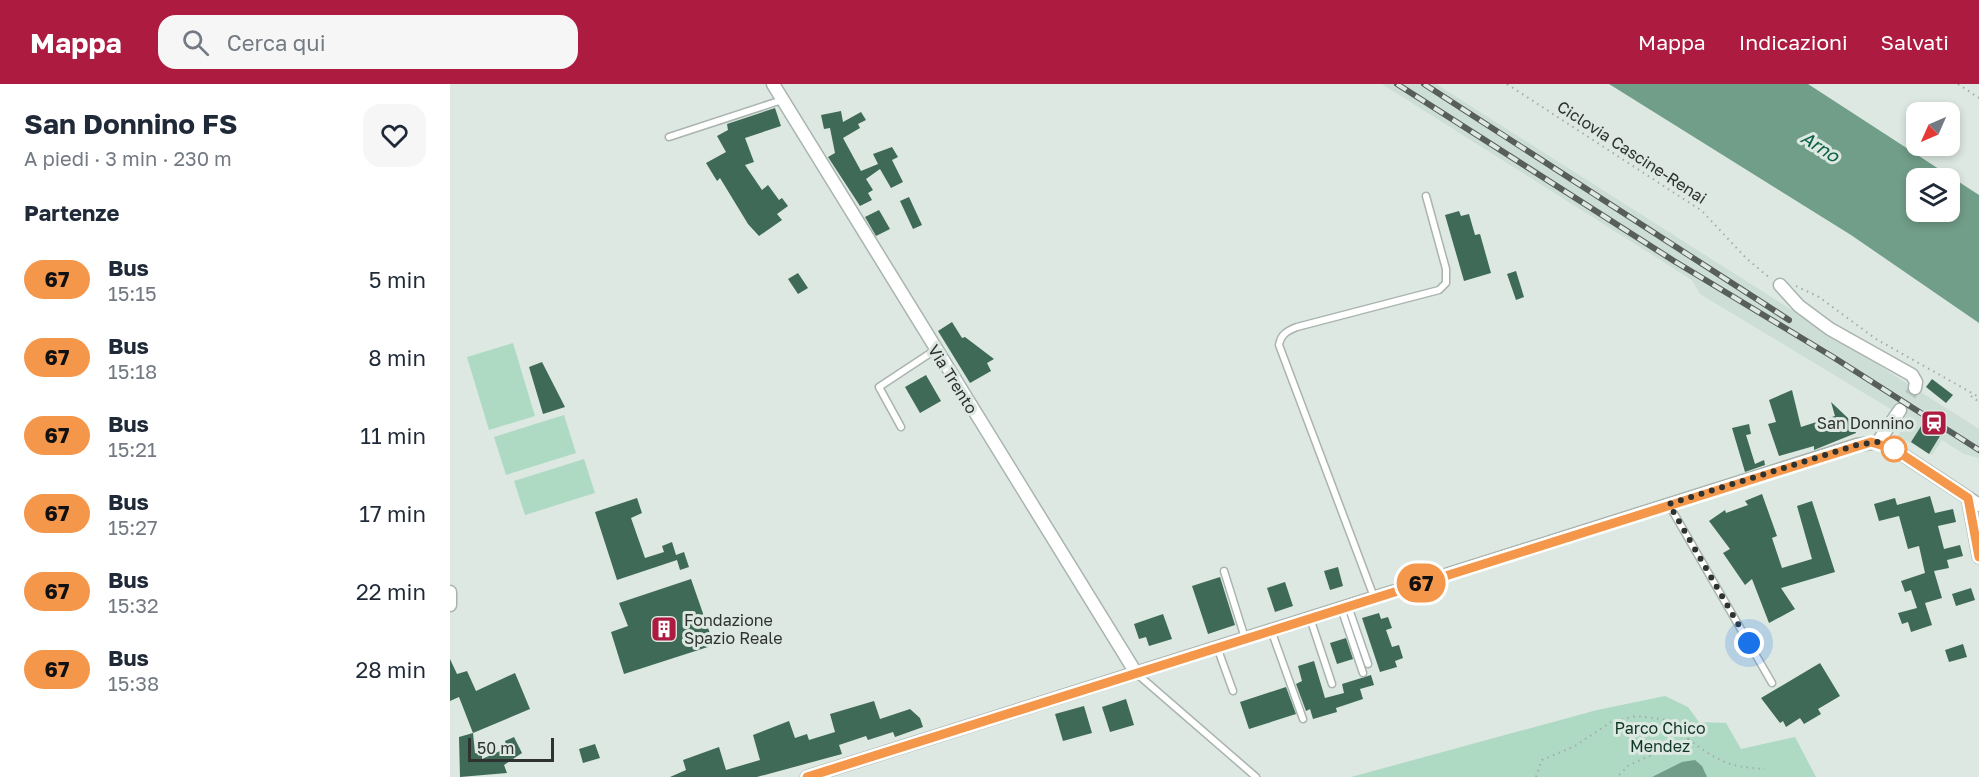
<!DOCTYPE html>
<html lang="it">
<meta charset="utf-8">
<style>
:root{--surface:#fff;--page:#f6f6f7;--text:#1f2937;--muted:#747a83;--accent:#ae1b40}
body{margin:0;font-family:"Golos Text",sans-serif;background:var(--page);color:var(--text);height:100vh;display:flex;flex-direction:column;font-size:22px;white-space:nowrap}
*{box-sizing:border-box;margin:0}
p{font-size:20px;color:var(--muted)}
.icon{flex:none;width:33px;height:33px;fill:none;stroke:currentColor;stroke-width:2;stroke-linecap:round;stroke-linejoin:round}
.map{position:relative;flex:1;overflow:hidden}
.side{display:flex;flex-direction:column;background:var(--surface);width:450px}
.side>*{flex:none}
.badge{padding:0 12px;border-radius:20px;font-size:21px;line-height:39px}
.needle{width:39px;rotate:225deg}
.buttons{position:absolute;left:1456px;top:18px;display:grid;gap:12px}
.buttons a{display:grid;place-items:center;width:54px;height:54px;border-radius:12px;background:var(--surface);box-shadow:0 3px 9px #0003;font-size:30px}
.scale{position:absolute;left:18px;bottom:15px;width:86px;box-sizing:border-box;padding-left:6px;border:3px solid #2e3230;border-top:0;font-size:16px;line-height:21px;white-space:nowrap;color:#2e3230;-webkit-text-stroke:4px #dde8e2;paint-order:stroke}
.you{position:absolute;width:30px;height:30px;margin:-15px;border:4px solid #fff;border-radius:50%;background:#1a73e8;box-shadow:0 0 0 9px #1a73e833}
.map>.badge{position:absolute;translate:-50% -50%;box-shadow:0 0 0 3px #fff}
h2{padding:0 24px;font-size:22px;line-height:54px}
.round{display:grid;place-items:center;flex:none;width:63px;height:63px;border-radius:18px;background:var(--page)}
.headline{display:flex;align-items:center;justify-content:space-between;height:102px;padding:0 24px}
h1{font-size:28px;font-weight:700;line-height:45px}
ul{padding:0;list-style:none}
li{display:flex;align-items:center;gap:18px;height:78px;padding:0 24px}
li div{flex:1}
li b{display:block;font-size:22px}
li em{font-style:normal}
li .badge{min-width:66px;font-weight:700;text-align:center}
header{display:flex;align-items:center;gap:36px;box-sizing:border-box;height:84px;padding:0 30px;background:var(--accent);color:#fff}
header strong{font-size:28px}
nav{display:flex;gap:33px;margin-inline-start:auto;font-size:21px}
.search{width:420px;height:54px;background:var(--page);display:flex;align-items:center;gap:15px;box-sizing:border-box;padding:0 21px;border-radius:18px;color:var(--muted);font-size:22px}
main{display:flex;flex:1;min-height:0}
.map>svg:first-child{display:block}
.built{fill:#ccded5}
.green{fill:#aedac4}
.water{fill:#719e89;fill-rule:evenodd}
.building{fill:#3f6a57}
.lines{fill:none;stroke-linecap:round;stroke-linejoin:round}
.minor-tunnel{stroke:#bac4be;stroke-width:12;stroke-dasharray:12 6;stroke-linecap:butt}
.service-casing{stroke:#aab4af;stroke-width:9}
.minor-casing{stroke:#aab4af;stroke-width:15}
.path{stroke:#a3aca7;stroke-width:2;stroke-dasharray:1.5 4.5;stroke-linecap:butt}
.service{stroke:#fff;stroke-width:6}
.minor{stroke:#fff;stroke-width:12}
.rail-casing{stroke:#585e5b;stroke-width:6}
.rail{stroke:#dde8e2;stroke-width:4;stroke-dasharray:11;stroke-linecap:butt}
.line-casing{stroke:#fff;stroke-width:14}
.line{stroke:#f4974b;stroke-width:9}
.walk{stroke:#2e3230;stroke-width:6;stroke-dasharray:0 10.8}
.stop-dot{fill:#fff;stroke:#f4974b;stroke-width:3}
.labels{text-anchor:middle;stroke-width:6;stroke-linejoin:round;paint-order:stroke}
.street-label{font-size:16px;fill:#2e3230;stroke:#dde8e2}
.poi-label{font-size:16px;fill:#2e3230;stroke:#dde8e2;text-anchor:end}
.park-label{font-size:16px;fill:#0e3626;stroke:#dde8e2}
.water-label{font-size:18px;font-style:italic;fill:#0b6044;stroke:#dde8e2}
</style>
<header>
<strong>Mappa</strong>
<div class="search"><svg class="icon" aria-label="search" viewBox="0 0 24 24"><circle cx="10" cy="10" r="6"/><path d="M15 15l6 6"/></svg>Cerca qui</div>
<nav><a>Mappa</a><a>Indicazioni</a><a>Salvati</a></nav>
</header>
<main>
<section class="side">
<div class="headline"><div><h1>San Donnino FS</h1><p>A piedi · 3 min · 230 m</p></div><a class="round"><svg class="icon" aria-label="heart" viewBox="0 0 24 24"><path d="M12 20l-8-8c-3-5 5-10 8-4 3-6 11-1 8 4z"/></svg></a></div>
<h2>Partenze</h2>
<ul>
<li><span class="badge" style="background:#f4974b;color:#111">67</span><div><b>Bus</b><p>15:15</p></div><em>5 min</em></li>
<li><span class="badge" style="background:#f4974b;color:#111">67</span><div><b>Bus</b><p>15:18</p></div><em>8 min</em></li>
<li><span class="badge" style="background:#f4974b;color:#111">67</span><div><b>Bus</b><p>15:21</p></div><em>11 min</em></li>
<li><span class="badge" style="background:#f4974b;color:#111">67</span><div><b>Bus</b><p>15:27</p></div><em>17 min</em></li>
<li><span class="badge" style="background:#f4974b;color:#111">67</span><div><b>Bus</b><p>15:32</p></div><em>22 min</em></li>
<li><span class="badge" style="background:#f4974b;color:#111">67</span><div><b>Bus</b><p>15:38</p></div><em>28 min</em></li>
</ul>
</section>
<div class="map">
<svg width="1529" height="693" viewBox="0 0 1529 693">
<rect width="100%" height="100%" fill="#dde8e2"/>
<polygon class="built" points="932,0 986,0 1529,345 1529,374 1514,370 1492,356 1482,371 1448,352 1457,335 1250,210 1242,196"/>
<g class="green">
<polygon points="63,259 85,332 39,346 17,273"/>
<polygon points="114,331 126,369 56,391 44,353"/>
<polygon points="134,375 145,409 75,431 64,397"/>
<polygon points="1215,612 1238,623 1249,638 1276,639 1291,665 1345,653 1366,693 901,693 1147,626"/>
</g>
<g class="water">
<path d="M 1159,0 L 1358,0 L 1529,111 L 1529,239 L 1401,151 ZM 1467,94 L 1500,94 L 1500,128 L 1467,128 Z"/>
<polygon points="1245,676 1252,682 1257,693 1202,693 1232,678"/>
</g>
<g class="building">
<polygon points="325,24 331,42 295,54 304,78 295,81 312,106 318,101 329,116 332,114 338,122 327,130 332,136 309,152 298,140 270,94 267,97 256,79 276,68 267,52 278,46 277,40"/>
<polygon points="391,27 393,38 411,28 416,36 408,40 410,44 393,54 411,87 428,80 423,70 442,63 448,73 442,76 453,98 441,104 430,85 416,95 423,106 418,109 422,116 410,122 378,73 385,69 380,44 374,45 371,31"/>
<polygon points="459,113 472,141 463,145 450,117"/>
<polygon points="429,126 440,145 426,152 415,133"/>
<polygon points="1009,127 1011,132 1019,130 1025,151 1030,150 1041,189 1014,197 995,131"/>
<polygon points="1066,187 1074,213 1066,216 1057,190"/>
<polygon points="348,189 358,204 348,210 338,195"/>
<polygon points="502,238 512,254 515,253 544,275 537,279 541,287 520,299 488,247"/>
<polygon points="92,278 115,323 93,330 79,283"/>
<polygon points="476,291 491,317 470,329 455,303"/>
<polygon points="1482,295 1503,311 1496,319 1476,303"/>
<polygon points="1342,306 1351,343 1385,332 1381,318 1400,336 1406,349 1364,366 1364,362 1329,372 1318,340 1326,338 1319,316"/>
<polygon points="1475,336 1493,347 1479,370 1461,358"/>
<polygon points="1299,340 1301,350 1296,351 1305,380 1314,376 1315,381 1295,388 1282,344"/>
<polygon points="1312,410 1327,452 1322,454 1332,484 1362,475 1347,422 1362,417 1385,488 1331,504 1345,525 1319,539 1302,495 1295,501 1273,469 1280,465 1259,437 1275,426 1276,429 1298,421 1295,417"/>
<polygon points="1480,412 1485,429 1503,425 1506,438 1488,442 1494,465 1510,461 1513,472 1497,476 1499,484 1484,487 1492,514 1475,519 1482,541 1461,548 1458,538 1452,540 1448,529 1467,524 1461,506 1455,508 1451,497 1475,489 1469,462 1458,465 1449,432 1429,437 1424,420 1445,414 1447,421"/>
<polygon points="187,414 192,429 181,434 195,474 214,468 212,462 222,458 226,471 234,468 239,483 230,486 227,476 167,496 145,428"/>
<polygon points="888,483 893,502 880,506 874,487"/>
<polygon points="770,493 785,541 758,550 742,502"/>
<polygon points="241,495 264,561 174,590 161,548 178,542 169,519"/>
<polygon points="835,498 843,522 825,528 817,504"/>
<polygon points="1521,504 1525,516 1506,522 1502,510"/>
<polygon points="929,529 931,535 938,533 942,544 936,546 942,563 949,561 953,574 945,577 947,583 930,588 912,534"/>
<polygon points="713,530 722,555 699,562 696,553 689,555 684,540"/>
<polygon points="896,554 903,575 887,580 880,559"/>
<polygon points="1513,560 1517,573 1499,578 1495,566"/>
<polygon points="0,575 7,590 17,587 26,607 65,589 80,625 23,649 9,613 0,617"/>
<polygon points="864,577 875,614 894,609 892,600 921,591 924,601 910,605 913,615 886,624 887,628 863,635 860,625 856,627 846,600 852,597 848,582"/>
<polygon points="1370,579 1390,612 1368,625 1371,630 1354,640 1350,634 1336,643 1333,637 1330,639 1311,614"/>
<polygon points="836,603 846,630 799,645 790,618"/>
<polygon points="676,615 684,641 660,648 652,623"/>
<polygon points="424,617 430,635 460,625 470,634 473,643 445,653 443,648 418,656 416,652 389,661 392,670 307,693 220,693 236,686 233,676 269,663 276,686 310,676 303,651 339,637 345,654 357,650 359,656 385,648 380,630"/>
<polygon points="634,622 642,649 613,657 605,630"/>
<polygon points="23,649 25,669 32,670 32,675 57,664 55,657 64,653 72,669 54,681 57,689 10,693 9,653"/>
<polygon points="145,660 150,674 133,679 129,665"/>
</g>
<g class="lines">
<polyline class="minor-tunnel" points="1450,326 1465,304"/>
<defs>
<g id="service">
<polyline points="219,53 332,16"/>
<polyline points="451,343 429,303 485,266"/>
<polyline points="1219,421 1322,599"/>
<polyline points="774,487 795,554"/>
<path d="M 924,513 L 829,261 C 831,250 837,247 847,243 L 989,206 L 996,199 L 996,185 L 976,112"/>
<polyline points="898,522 918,580"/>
<polyline points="891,524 913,589"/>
<polyline points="860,534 882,600"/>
<polyline points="821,546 853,635"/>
<polyline points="767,563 783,607"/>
<polyline points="686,589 806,693"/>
</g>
<g id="minor">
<polyline points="323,0 686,589"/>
<polyline points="1330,201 1349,222 1380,245 1462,291 1466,298 1465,304"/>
<polyline points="1428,358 1450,326"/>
<polyline points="1518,414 1529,473"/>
<polyline points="0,508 0,521"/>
<polyline points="357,693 1407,361 1428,358 1444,365 1529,421"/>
</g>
</defs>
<use href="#service" class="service-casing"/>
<use href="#minor" class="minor-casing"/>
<g class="path">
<polyline points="1057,0 1252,127 1296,174 1321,195"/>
<polyline points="1508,0 1529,14"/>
<polyline points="1346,202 1369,213 1426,255 1529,313"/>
<polyline points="1521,312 1529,318"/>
<path d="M 1238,655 C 1268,677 1278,683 1315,685"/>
<polyline points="1086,693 1092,676 1125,662 1161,638 1186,632 1228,637 1235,642 1238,655 1179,681 1167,693"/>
</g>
<use href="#service" class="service"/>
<use href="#minor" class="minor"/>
<defs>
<g id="rail">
<polyline points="947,0 1224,177 1383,273 1529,366"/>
<polyline points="974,0 1339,236"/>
</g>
</defs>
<use href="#rail" class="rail-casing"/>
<use href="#rail" class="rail"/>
</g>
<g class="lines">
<defs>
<polyline id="line" points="357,693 1421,358 1444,365 1518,414 1529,473"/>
</defs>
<use href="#line" class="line-casing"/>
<use href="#line" class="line"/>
<polyline class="walk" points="1299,559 1219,420 1407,361 1428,358 1444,365"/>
</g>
<defs>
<symbol id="station-square" viewBox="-11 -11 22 22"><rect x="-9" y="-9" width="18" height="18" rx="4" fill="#ae1b40" stroke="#dde8e2"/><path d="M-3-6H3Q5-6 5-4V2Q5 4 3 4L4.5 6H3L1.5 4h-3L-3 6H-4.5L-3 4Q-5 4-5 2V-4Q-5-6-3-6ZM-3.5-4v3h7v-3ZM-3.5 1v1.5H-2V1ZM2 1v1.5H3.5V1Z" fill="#fff"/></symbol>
<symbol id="building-square" viewBox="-11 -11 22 22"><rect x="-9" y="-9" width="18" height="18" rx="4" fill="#ae1b40" stroke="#dde8e2"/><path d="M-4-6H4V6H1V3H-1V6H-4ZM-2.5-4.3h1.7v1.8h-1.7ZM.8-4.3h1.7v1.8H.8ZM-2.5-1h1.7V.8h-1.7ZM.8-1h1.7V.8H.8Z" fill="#fff"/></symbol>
</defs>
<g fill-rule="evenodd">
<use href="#station-square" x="1469" y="324" width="30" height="30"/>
<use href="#building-square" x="199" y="530" width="30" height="30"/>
</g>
<circle class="stop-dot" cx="1444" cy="365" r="12"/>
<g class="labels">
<g class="street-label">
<text transform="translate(1182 68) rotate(33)" y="6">Ciclovia Cascine-Renai</text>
<text transform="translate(503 295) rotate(58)" y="6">Via Trento</text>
</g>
<g class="poi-label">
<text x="1464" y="345">San Donnino</text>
<text x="234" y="542" text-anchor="start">Fondazione<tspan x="234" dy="18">Spazio Reale</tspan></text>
</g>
<g class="park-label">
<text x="1210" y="650">Parco Chico<tspan x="1210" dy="18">Mendez</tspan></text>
</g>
<g class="water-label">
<text transform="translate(1370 63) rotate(33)" y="6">Arno</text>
</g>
</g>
</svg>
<div class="buttons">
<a><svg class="needle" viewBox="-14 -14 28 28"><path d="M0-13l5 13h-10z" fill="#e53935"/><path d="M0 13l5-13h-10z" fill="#747a83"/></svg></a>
<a><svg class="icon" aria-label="layers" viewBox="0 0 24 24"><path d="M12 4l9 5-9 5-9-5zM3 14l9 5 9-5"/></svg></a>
</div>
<div class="scale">50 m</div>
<div class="you" style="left:1299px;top:559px"></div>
<b class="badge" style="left:971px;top:499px;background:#f4974b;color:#111">67</b>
</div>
</main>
